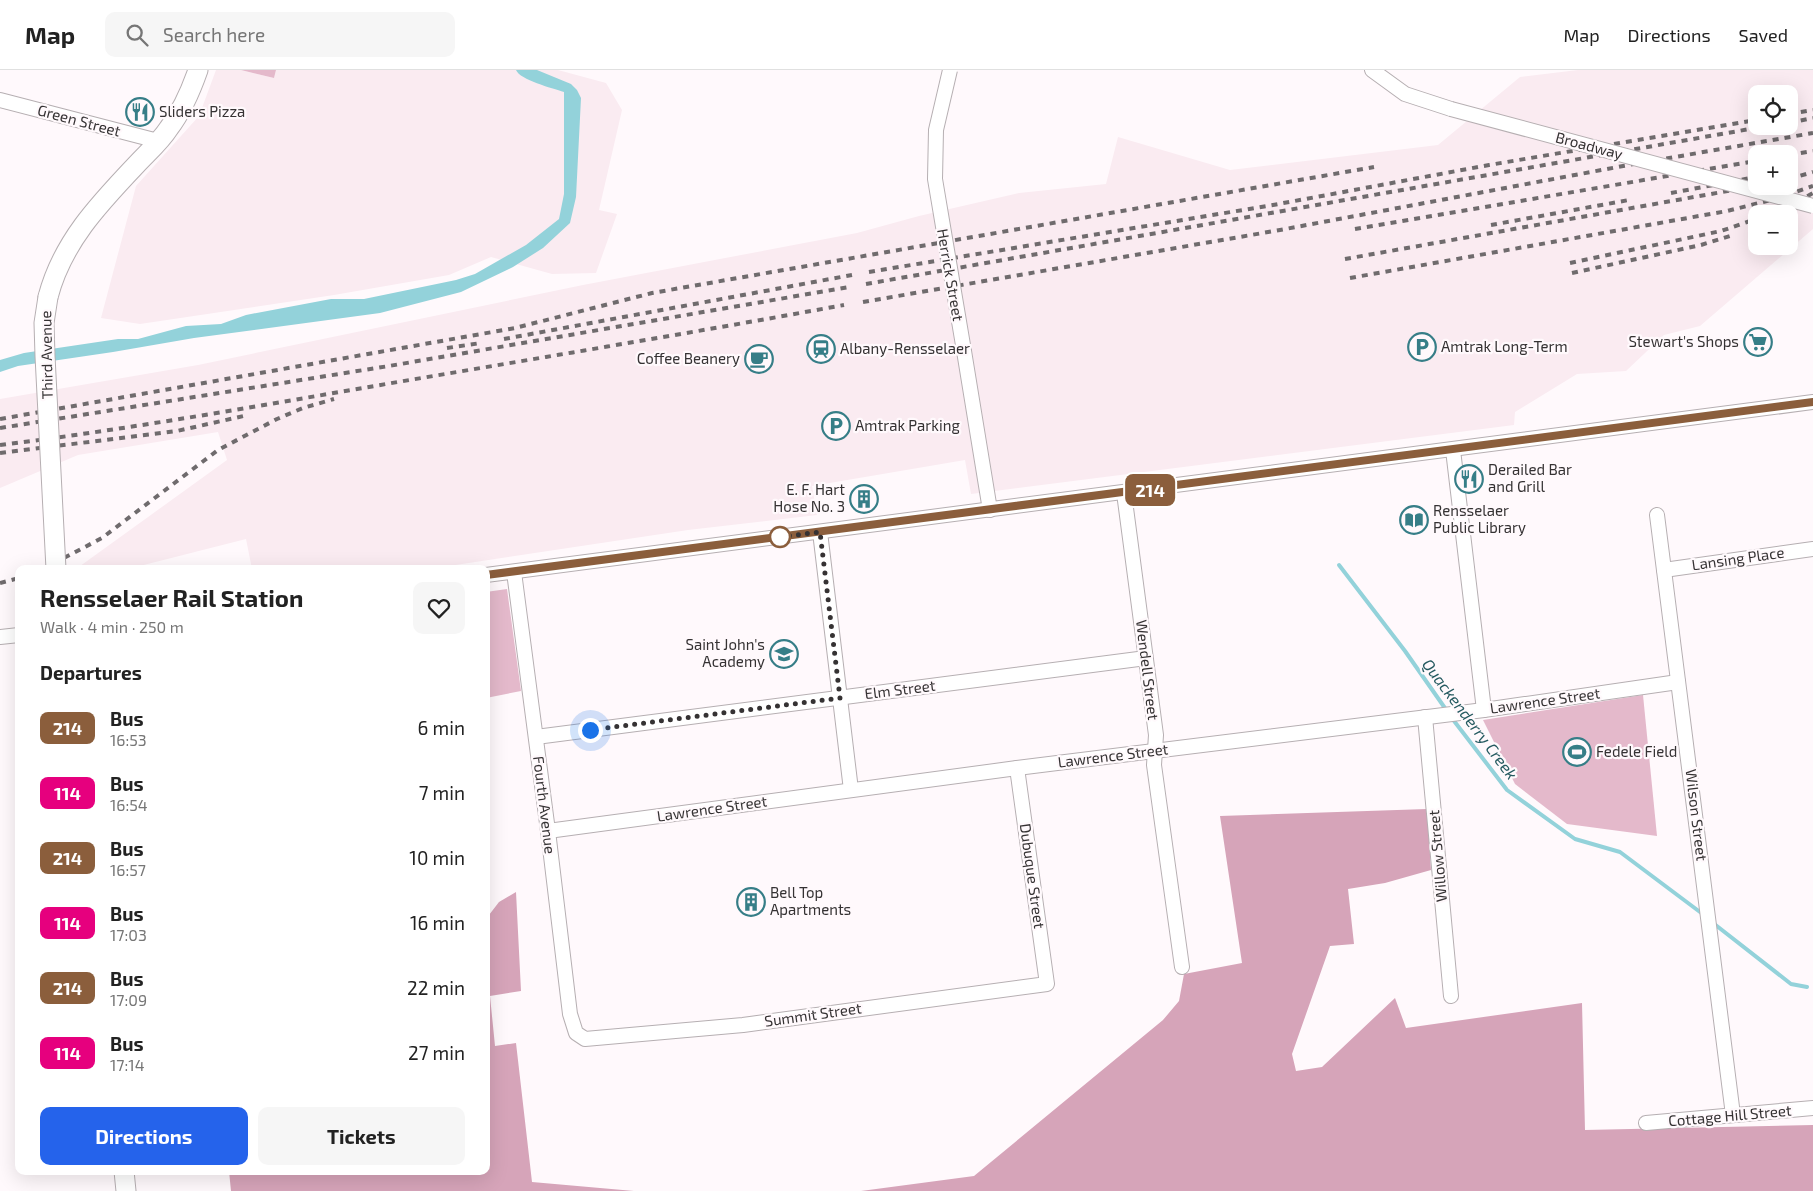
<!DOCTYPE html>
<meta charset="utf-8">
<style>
:root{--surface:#fff;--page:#f6f6f6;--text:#222;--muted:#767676;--line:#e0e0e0;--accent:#2563eb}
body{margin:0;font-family:"Exo 2",sans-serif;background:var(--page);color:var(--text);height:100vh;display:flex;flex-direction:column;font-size:19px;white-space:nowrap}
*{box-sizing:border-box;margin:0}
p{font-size:16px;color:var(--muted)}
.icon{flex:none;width:28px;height:28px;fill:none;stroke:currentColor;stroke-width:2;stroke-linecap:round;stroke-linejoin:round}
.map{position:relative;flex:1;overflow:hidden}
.side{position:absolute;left:15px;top:495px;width:475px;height:610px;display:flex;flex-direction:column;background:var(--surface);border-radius:10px;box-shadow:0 5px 20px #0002}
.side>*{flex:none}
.badge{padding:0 10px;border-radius:8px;font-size:18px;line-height:32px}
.buttons{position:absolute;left:1748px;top:15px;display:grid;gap:10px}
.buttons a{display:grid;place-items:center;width:50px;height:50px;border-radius:10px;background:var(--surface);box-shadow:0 5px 20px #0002;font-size:25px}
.you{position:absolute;width:25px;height:25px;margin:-12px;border:4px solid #fff;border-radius:50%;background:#1a73e8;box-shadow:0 0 0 8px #1a73e833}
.map>.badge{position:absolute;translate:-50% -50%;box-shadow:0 0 0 2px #fff}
h2{padding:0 25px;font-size:19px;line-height:45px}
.round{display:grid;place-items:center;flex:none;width:52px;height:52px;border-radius:10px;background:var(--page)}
.overview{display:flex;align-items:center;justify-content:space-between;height:85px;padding:0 25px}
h1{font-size:24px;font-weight:700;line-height:38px}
.button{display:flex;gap:10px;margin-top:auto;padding:10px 25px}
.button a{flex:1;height:58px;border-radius:10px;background:var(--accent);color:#fff;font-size:20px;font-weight:700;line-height:58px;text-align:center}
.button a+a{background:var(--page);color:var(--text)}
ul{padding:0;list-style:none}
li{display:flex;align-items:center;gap:15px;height:65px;padding:0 25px}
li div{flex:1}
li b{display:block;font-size:19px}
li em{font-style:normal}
li .badge{min-width:55px;font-weight:700;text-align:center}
header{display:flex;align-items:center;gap:30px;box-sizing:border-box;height:70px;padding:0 25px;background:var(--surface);border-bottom:1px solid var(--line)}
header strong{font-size:24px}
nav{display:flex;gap:28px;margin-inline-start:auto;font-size:18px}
.search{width:350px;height:45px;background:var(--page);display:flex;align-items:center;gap:12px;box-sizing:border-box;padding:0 18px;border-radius:10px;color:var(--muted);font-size:19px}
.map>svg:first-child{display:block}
.built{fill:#faebf1;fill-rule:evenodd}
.green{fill:#e4b9cb}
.forest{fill:#d6a4b9}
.water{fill:#93d2da}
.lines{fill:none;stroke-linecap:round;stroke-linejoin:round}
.stream{stroke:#93d2da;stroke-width:4}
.minor-casing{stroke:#b6afb2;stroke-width:16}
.major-casing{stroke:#b6afb2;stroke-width:21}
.minor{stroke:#fff;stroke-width:14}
.major{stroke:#fff;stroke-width:19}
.rail{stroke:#6f6b6d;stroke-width:4;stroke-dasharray:6 6;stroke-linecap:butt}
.minor-bridge-casing{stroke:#b6afb2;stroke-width:16;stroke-linecap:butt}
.major-bridge-casing{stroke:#b6afb2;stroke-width:21;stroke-linecap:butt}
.minor-bridge{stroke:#fff;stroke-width:14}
.major-bridge{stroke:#fff;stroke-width:19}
.line-casing{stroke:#fff;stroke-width:11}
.line{stroke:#8b5e3c;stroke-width:8}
.walk{stroke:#353233;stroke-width:5;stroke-dasharray:0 9}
.stop-dot{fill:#fff;stroke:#8b5e3c;stroke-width:2.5}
.labels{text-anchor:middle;stroke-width:4.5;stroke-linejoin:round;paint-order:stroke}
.poi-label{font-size:15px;fill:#353233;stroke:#fff9fc;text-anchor:start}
.street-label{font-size:15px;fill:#353233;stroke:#fff9fc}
.water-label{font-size:16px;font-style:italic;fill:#255a60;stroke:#fff9fc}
</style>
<header>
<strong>Map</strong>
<div class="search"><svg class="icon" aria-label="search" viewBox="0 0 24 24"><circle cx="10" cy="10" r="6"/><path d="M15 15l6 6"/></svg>Search here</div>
<nav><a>Map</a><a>Directions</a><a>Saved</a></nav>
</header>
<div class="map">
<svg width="1813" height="1121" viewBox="0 0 1813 1121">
<rect width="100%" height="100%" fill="#fff9fc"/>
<g class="built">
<polygon points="216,0 241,0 274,8 276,0 558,0 606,13 622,40 599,140 617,144 596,203 552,204 491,187 449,205 334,225 140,254 101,248 136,116 199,46"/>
<path d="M 1578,0 L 1813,0 L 1813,159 L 1700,256 L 1664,265 L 1626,301 L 1577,304 L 1515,342 L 1514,355 L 971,424 L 965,390 L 812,416 L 817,445 L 688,460 L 429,499 L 252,499 L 246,469 L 128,499 L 76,499 L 227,390 L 218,362 L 78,385 L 0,418 L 0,329 L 198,295 L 583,215 L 857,163 L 919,146 L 1019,123 L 1106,114 L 1118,67 L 1230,100 L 1438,75 L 1520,7 ZM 1756,24 L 1789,24 L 1789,56 L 1756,56 ZM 1756,84 L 1789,84 L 1789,116 L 1756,116 ZM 1756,144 L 1789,144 L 1789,176 L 1756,176 Z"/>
</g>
<g class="green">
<polygon points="241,0 276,0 274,8"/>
<polygon points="507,519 521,621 486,628 486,522"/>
<polygon points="1643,625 1657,766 1567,754 1515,714 1483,650"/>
</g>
<g class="forest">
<polygon points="1427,739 1431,800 1385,813 1348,819 1354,874 1330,876 1292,984 1296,1001 1322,997 1395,928 1406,958 1582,933 1585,1060 1813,1055 1813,1121 861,1121 974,1106 1163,950 1179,931 1184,904 1242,893 1220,746"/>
<polygon points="516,822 521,921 490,926 495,976 516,973 532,1112 634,1121 231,1121 229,1101 486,1101 486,846 489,845 499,832"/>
</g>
<path class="water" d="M 516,0 L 537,0 L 571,14 L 577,20 L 581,28 L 576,127 L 570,153 L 543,178 L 513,197 L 461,222 L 380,243 L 194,268 L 113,282 L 18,296 L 0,302 L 0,290 L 24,283 L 118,269 L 138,269 L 186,256 L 221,254 L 246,245 L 331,229 L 364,229 L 456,210 L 475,204 L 526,175 L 559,149 L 564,124 L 564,22 C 552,18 520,10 516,0 Z"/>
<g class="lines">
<g class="stream">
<polyline points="1339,495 1405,581 1447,641"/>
<polyline points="1451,647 1507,720 1575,769 1620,782 1704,845"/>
<polyline points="1713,853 1791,914 1807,917"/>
</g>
<defs>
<g id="minor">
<polyline points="1372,0 1405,24 1451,39"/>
<polyline points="0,30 158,71"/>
<polyline points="964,281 990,440"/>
<polyline points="1453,380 1484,640"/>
<polyline points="1124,423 1156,665 1154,695 1182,897"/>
<polyline points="1657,445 1733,1045"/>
<polyline points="820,462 851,720"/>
<polyline points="1664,500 1813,479"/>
<polyline points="514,502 548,761 570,944 576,963 585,969 743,955 1047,914 1017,698"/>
<polyline points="486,505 1813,332"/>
<polyline points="0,567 19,565"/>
<polyline points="1425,647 1451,926"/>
<polyline points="536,667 1146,588"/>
<polyline points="548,761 1017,698 1484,640 1678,612"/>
<polyline points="1646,1053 1813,1038"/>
</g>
<g id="major">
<path d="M 48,227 C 62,173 98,135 136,95 C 147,83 160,72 169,58 C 182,41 191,20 198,0"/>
<polyline points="124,1101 126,1121"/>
</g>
</defs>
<use href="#minor" class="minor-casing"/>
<use href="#major" class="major-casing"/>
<use href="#minor" class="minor"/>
<use href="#major" class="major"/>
<g class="rail">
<polyline points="1789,44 1813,40"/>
<polyline points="1789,53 1813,48"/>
<polyline points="1789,85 1813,81"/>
<polyline points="1789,109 1813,102"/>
<polyline points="1671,123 1756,107"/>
<polyline points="1776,144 1813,123"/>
<polyline points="1491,155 1629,130"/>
<polyline points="1355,159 1756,91"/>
<polyline points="1345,189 1756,116"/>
<polyline points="1570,193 1721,161 1756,149"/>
<polyline points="869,202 1273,135 1489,95 1756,50"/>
<polyline points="1572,203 1701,175 1733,165"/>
<polyline points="1350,208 1727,141 1775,129 1813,116"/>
<polyline points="866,214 1767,56"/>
<polyline points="863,232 1280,160 1623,96 1813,63"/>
<polyline points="504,269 852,205"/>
<polyline points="447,278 481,273"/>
<polyline points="0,349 515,258 652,223 1374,97"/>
<polyline points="0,358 389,296 849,217"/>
<path d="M 0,375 C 130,359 258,336 386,314 C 539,288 691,263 844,235"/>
<polyline points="0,383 177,361 248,345"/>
<polyline points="43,499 102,468 218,380 277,349 303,338 334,329"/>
<polyline points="0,513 19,508"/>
</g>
<defs>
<g id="minor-bridge">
<polyline points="950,0 936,60 935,109 964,281"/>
<polyline points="1451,39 1813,136"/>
</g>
<polyline id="major-bridge" points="48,227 44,253 45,286 56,499"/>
</defs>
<use href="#minor-bridge" class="minor-bridge-casing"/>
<use href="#major-bridge" class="major-bridge-casing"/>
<use href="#minor-bridge" class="minor-bridge"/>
<use href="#major-bridge" class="major-bridge"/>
</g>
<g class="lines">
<defs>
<polyline id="line" points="486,505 1813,332"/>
</defs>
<use href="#line" class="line-casing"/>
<use href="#line" class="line"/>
<polyline class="walk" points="590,660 840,628 820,462 780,467"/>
</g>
<defs>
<symbol id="restaurant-ring" viewBox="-11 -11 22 22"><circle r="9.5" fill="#fff9fc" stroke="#367e87" stroke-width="1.5"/><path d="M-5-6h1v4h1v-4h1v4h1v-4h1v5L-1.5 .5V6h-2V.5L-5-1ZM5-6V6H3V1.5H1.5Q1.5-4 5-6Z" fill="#367e87"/></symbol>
<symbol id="supermarket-ring" viewBox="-11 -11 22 22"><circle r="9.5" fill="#fff9fc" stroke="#367e87" stroke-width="1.5"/><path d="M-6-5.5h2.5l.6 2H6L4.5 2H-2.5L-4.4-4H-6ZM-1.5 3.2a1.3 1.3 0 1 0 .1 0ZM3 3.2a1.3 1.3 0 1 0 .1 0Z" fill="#367e87"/></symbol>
<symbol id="parking-ring" viewBox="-11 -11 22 22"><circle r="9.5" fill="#fff9fc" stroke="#367e87" stroke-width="1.5"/><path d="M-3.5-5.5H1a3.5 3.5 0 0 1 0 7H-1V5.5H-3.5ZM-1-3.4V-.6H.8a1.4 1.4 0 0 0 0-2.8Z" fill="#367e87"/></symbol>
<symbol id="station-ring" viewBox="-11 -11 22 22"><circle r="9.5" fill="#fff9fc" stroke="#367e87" stroke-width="1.5"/><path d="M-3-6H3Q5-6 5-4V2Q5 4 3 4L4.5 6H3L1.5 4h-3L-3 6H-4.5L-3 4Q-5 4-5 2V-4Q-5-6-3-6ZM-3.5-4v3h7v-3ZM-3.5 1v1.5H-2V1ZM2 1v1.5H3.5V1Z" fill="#367e87"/></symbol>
<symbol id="cafe-ring" viewBox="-11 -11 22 22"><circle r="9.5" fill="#fff9fc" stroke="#367e87" stroke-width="1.5"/><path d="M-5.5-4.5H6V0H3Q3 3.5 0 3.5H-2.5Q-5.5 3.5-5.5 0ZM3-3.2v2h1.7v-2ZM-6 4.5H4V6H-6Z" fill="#367e87"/></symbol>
<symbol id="building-ring" viewBox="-11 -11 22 22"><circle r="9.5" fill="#fff9fc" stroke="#367e87" stroke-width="1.5"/><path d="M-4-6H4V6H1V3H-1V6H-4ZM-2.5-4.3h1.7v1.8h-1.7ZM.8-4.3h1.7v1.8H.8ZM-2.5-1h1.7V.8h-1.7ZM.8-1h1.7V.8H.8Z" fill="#367e87"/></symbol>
<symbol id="library-ring" viewBox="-11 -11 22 22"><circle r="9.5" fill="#fff9fc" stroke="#367e87" stroke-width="1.5"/><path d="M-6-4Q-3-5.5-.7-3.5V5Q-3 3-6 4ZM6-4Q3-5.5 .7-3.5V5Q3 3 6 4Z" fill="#367e87"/></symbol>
<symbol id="school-ring" viewBox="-11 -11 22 22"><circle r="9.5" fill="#fff9fc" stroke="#367e87" stroke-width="1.5"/><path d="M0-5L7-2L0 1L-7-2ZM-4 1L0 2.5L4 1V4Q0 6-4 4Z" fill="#367e87"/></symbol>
<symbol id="stadium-ring" viewBox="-11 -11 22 22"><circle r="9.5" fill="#fff9fc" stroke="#367e87" stroke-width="1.5"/><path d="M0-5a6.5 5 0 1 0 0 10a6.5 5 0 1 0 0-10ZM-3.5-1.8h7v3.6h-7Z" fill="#367e87"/></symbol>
</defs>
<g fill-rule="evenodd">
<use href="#restaurant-ring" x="124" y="26" width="32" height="32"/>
<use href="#supermarket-ring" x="1742" y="256" width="32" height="32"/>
<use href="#parking-ring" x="1406" y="261" width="32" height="32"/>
<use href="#station-ring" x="805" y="263" width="32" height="32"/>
<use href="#cafe-ring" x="743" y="273" width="32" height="32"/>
<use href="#parking-ring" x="820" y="340" width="32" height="32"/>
<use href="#restaurant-ring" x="1453" y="393" width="32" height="32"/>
<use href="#building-ring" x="848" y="413" width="32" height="32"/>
<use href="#library-ring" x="1398" y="434" width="32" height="32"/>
<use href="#school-ring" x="768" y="568" width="32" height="32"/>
<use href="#stadium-ring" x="1561" y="666" width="32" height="32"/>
<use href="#building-ring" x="735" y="816" width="32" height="32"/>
</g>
<circle class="stop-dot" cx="780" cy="467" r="10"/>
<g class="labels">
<g class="poi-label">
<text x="159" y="47">Sliders Pizza</text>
<text x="1739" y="277" text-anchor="end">Stewart's Shops</text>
<text x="1441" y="282">Amtrak Long-Term</text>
<text x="840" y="284">Albany-Rensselaer</text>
<text x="740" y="294" text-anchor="end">Coffee Beanery</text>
<text x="855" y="361">Amtrak Parking</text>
<text x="1488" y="405">Derailed Bar<tspan x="1488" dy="17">and Grill</tspan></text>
<text x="845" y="425" text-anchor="end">E. F. Hart<tspan x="845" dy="17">Hose No. 3</tspan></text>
<text x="1433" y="446">Rensselaer<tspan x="1433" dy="17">Public Library</tspan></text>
<text x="765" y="580" text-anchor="end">Saint John's<tspan x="765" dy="17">Academy</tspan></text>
<text x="1596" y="687">Fedele Field</text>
<text x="770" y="828">Bell Top<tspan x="770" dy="17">Apartments</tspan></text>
</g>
<g class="street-label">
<text transform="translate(79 51) rotate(15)" y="5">Green Street</text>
<text transform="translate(1589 76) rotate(15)" y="5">Broadway</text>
<text transform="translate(950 205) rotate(80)" y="5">Herrick Street</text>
<text transform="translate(47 285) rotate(-91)" y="5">Third Avenue</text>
<text transform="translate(1738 489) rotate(-8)" y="5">Lansing Place</text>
<text transform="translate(1147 600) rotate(83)" y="5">Wendell Street</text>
<text transform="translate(900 620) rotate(-7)" y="5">Elm Street</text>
<text transform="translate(1545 631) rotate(-8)" y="5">Lawrence Street</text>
<text transform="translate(1113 686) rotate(-7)" y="5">Lawrence Street</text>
<text transform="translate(544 735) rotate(83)" y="5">Fourth Avenue</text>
<text transform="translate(712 739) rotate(-8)" y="5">Lawrence Street</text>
<text transform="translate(1696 745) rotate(83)" y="5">Wilson Street</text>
<text transform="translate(1438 786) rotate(-95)" y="5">Willow Street</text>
<text transform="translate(1032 806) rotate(82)" y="5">Dubuque Street</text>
<text transform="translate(813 945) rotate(-8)" y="5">Summit Street</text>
<text transform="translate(1730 1046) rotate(-5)" y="5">Cottage Hill Street</text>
</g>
<g class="water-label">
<text transform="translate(1470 649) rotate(53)" y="6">Quackenderry Creek</text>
</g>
</g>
</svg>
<div class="buttons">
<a><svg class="icon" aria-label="locate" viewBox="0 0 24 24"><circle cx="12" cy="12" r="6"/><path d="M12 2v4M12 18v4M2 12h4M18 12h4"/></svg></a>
<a>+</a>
<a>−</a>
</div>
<div class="you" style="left:590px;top:660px"></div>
<b class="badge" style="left:1150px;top:420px;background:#8b5e3c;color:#fff">214</b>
<section class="side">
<div class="overview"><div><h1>Rensselaer Rail Station</h1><p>Walk · 4 min · 250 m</p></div><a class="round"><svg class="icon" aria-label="heart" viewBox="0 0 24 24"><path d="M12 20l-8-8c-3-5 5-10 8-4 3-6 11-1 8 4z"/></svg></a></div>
<h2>Departures</h2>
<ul>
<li><span class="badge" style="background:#8b5e3c;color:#fff">214</span><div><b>Bus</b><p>16:53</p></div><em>6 min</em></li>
<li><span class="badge" style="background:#e6007e;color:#fff">114</span><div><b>Bus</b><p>16:54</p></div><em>7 min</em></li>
<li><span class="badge" style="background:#8b5e3c;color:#fff">214</span><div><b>Bus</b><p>16:57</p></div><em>10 min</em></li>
<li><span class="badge" style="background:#e6007e;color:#fff">114</span><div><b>Bus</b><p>17:03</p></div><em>16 min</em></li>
<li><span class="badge" style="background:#8b5e3c;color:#fff">214</span><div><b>Bus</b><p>17:09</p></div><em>22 min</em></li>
<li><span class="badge" style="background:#e6007e;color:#fff">114</span><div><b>Bus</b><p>17:14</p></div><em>27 min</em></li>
</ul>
<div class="button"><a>Directions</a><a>Tickets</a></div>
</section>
</div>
